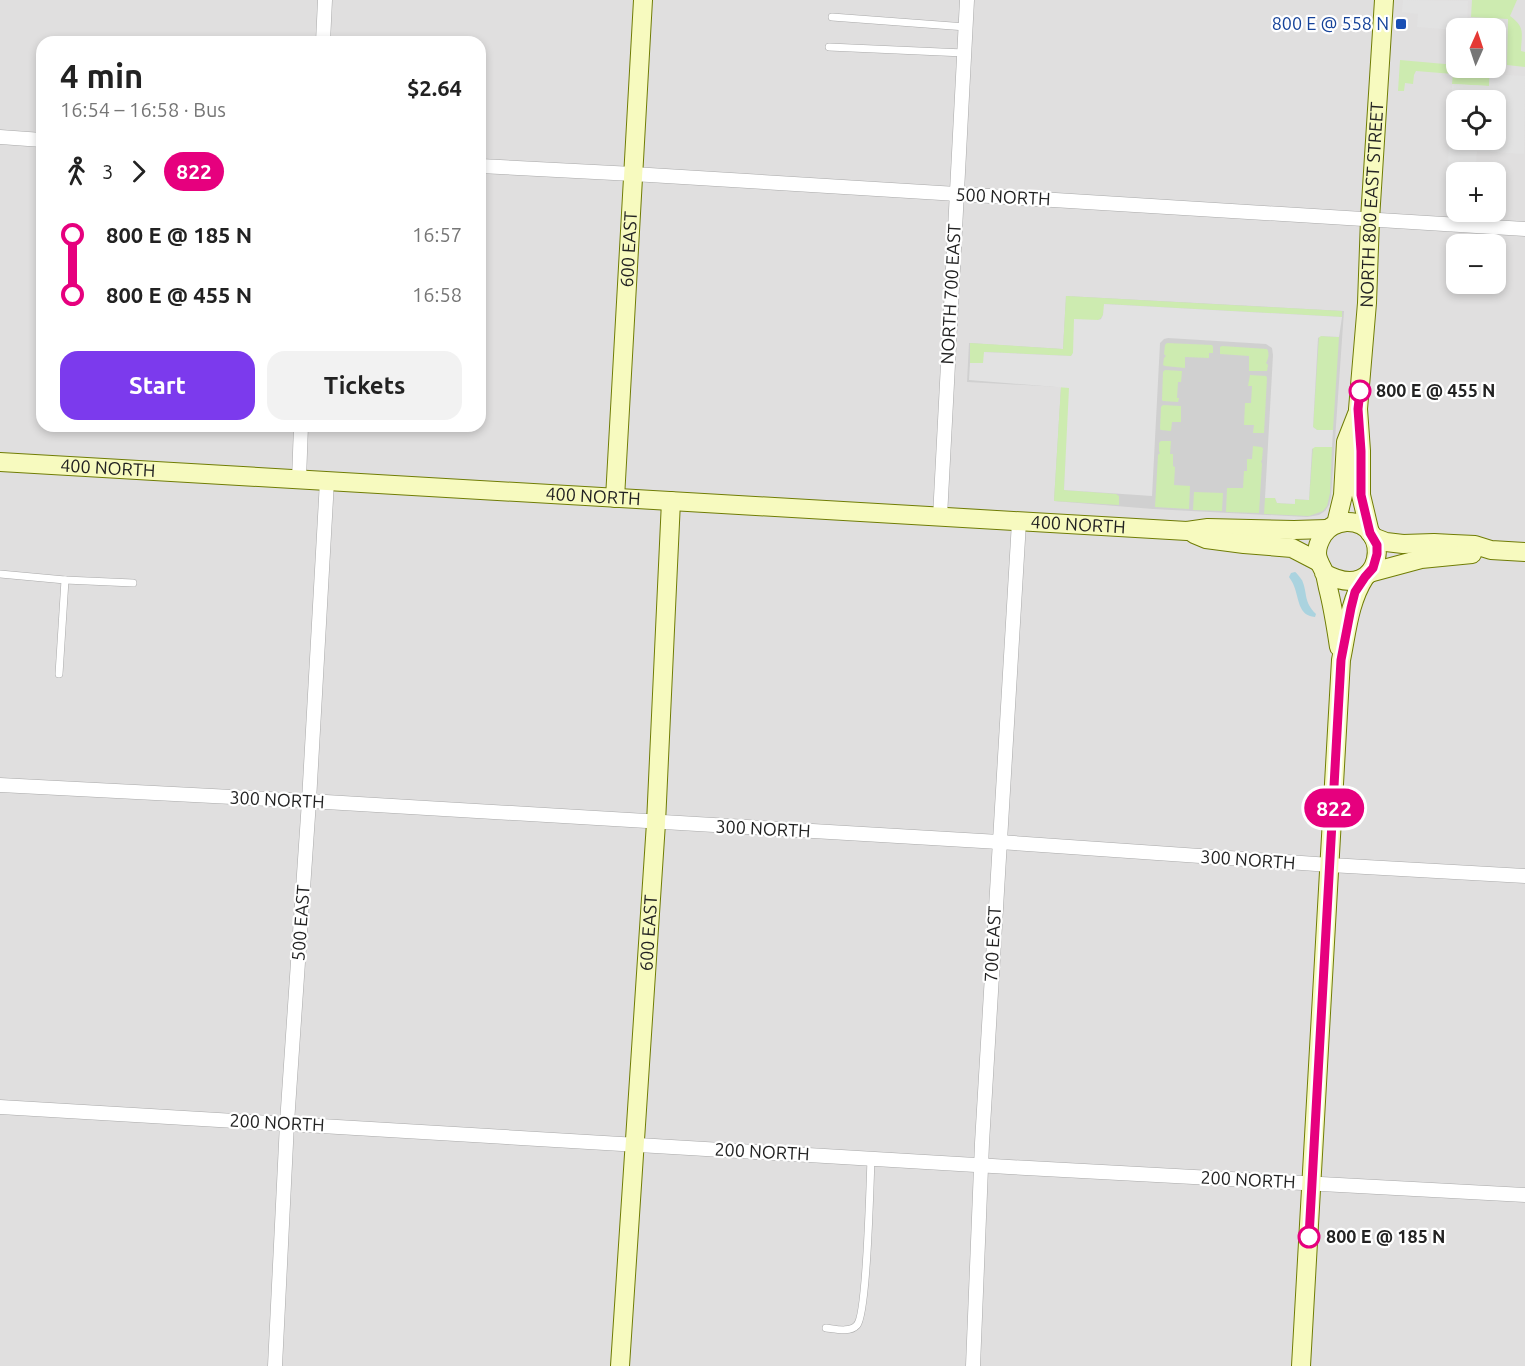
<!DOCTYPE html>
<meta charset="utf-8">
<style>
:root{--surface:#fff;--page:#f2f2f2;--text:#222;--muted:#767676;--accent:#7c3aed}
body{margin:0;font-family:Ubuntu,sans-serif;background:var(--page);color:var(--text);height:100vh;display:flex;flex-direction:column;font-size:22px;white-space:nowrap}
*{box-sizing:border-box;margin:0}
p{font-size:20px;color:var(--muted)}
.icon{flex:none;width:33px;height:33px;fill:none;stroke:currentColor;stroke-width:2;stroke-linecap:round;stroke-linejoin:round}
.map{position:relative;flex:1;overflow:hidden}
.panel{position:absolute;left:36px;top:36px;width:450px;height:396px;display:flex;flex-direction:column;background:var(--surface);border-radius:18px;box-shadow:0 3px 9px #0003}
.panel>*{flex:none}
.badge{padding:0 12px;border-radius:20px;font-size:21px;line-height:39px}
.needle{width:39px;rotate:3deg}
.tools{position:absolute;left:1446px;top:18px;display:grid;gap:12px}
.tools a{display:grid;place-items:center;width:60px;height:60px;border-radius:12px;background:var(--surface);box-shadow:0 3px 9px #0003;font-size:30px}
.map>.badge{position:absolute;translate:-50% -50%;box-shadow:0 0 0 3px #fff}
.legs{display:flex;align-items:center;gap:9px;height:66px;padding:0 24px;font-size:20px}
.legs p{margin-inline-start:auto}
.summary{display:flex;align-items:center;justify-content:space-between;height:102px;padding:0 24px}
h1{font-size:33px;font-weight:600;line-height:45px}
.action{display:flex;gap:12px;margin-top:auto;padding:12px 24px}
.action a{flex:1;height:69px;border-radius:18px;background:var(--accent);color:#fff;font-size:24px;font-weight:600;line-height:69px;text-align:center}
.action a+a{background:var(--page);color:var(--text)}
ul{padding:0 24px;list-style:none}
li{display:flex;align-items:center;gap:21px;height:60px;font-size:22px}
li i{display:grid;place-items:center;width:9px;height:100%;margin:0 8px;background:currentColor}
li i::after{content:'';width:15px;height:15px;margin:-8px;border:4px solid;border-radius:50%;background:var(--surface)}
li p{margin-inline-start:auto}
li:first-child i{background:linear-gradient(#0000 50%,currentColor 0)}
li:last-child i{background:linear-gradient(currentColor 50%,#0000 0)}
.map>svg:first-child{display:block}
.residential{fill:#e0dfdf;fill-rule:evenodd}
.religious{fill:#d0d0d0}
.grass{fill:#cdebb0}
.parking{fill:#e2e2e2;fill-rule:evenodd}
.water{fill:#aad3df}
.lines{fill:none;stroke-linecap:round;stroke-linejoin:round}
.lane-casing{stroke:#a9a9a9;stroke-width:8}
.street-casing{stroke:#a9a9a9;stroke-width:15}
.secondary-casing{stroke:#707d05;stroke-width:20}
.lane{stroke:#fff;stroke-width:7}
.street{stroke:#fff;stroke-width:14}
.secondary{stroke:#f7fabf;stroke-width:18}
.line-1-casing{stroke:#fff;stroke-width:14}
.line-1{stroke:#e6007e;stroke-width:9}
.transit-dot{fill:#1a4fb4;stroke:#fff;stroke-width:2}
.stop-1-dot{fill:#fff;stroke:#e6007e;stroke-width:3}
.labels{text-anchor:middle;stroke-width:4.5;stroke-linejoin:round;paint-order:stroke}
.transit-label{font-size:18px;fill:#164399;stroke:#fff;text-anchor:end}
.street-label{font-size:18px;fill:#222;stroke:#fff}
.stop-label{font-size:18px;font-weight:bold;fill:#222;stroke:#fff;text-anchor:start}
</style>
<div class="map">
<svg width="1525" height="1366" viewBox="0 0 1525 1366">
<rect width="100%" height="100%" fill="#f2efe9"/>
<path class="residential" d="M 0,0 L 1525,0 L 1525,1366 L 0,1366 ZM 1456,28 L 1496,28 L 1496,68 L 1456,68 ZM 42,42 L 480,42 L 480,426 L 42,426 ZM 1456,100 L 1496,100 L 1496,140 L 1456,140 ZM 1456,172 L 1496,172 L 1496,212 L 1456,212 ZM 1456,244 L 1496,244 L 1496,284 L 1456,284 Z"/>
<polygon class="religious" points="1066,296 1344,311 1331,497 1329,505 1325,511 1319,515 1307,517 1153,509 1054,501 1061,387 967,382 969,343 1063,349"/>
<g class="grass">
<path d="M 1472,0 L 1517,0 L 1510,16 C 1525,27 1522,32 1521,51 L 1525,52 L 1525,67 L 1507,65 L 1508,19 L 1471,17 Z"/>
<polygon points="1400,60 1456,65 1456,68 1490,68 1489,86 1452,84 1453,74 1416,71 1414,75 1413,84 1405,83 1404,91 1398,91"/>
<path d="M 1066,296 L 1342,311 L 1342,317 L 1105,304 C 1103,310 1105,317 1098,320 L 1071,356 L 985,352 L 983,363 L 970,363 L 970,343 L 1063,349 Z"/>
<polygon points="1319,336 1339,337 1333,430 1317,430 1313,427"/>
<polygon points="1167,343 1212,345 1213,347 1213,353 1209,353 1209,358 1185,357 1185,368 1165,366 1163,365 1164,358 1166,356 1164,354 1165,345"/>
<path d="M 1222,346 L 1267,349 C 1270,353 1268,360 1266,363 L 1268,365 L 1267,371 L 1249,371 L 1249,356 L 1220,354 L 1220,347 Z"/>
<polygon points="1165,370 1182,371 1181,382 1178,382 1177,398 1179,398 1178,402 1163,401 1162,400 1163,372"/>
<polygon points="1250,375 1266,376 1267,378 1264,433 1253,433 1254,425 1244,425 1245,403 1251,403 1252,386 1248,386"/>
<polygon points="1061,386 1068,387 1070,390 1064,490 1116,494 1119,496 1119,505 1054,501"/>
<polygon points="1163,405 1181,406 1181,422 1172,422 1171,431 1161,430 1160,429 1161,407"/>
<polygon points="1161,441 1171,441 1170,454 1173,454 1173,466 1175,467 1174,485 1190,486 1189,509 1155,507 1158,455 1160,453 1159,451 1159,443"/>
<polygon points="1253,446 1261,447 1263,448 1262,460 1261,461 1262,464 1259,513 1226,512 1227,488 1243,488 1244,471 1247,471 1247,459 1252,459"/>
<polygon points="1313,447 1332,447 1330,493 1327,506 1323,511 1309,516 1264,514 1265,498 1275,498 1277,503 1295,504 1295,499 1309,500"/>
<polygon points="1194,492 1223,493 1222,511 1193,510"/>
</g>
<g class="parking">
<polygon points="1403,0 1468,1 1467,28 1456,28 1456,30 1417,27 1418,14 1402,12"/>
<path d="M 1490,74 L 1525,76 L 1524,154 L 1477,151 L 1475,172 L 1456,172 L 1456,186 L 1447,185 L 1452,84 L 1489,86 ZM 1496,100 L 1496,140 L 1456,140 L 1456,100 Z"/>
<polygon points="1104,304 1342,317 1339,337 1321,336 1318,338 1313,427 1317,430 1333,430 1332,447 1315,447 1312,449 1309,500 1295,499 1295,504 1277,503 1275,498 1265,498 1273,355 1272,348 1266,344 1168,338 1164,339 1160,343 1152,496 1064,490 1069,388 969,380 970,363 983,363 984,352 1071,356 1073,353 1074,319 1098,320 1101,319 1103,315"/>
</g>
<path class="water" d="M 1295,572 C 1297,573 1301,579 1302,580 C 1308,594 1303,601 1316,614 L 1315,617 C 1298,616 1299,598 1294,586 C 1293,583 1291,580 1289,577 L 1291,573 Z"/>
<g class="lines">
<defs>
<g id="lane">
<polyline points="832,17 966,27"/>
<polyline points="829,47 964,53"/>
<polyline points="0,574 65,580 59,674"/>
<polyline points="65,580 133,583"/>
<path d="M 826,1328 C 835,1329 850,1333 857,1325 C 867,1314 870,1182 871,1159"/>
</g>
<g id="street">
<polyline points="323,42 325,0"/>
<polyline points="0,137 42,140"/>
<polyline points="480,166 633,174 1525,229"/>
<polyline points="299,479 301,426"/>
<polyline points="940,517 967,0"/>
<polyline points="0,785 309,801 999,842 1330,865 1525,876"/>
<polyline points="0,1107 1009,1167 1525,1195"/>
<polyline points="275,1366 287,1123 309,801 327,481"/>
<polyline points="973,1366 982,1143 1019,522"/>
</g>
<g id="secondary">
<path id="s1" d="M 0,462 L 1187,531 L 1208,528 L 1294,530 L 1327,529"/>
<path id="s2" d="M 615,498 L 643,0"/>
<polyline points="1336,524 1343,495 1346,442 1357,414"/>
<path id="s3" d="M 1370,533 L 1361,495 L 1361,451 L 1358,409 L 1367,303 L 1370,219 L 1384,0"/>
<polyline points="1194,534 1206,539 1244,544 1292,548 1319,562"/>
<polyline points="1373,537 1386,542 1403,544 1434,543 1453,544 1475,545 1491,550 1525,552"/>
<path d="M 1324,573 C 1385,607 1394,520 1346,522 C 1337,523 1328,527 1323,535 C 1320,540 1317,547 1317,553 C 1317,561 1322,566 1325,574 C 1326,578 1327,583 1328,588 C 1333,607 1336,627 1339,647"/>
<polyline points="1369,573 1421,559 1472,554"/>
<path id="s4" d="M 620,1366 L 656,823 L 671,501"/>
<path d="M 1301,1366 L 1341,660 C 1347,631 1349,602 1365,577"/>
</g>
</defs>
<use href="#lane" class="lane-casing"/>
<use href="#street" class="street-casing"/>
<use href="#secondary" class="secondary-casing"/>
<use href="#lane" class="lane"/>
<use href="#street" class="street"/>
<use href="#secondary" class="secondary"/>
</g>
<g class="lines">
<defs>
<polyline id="line-1" points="1309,1237 1341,660 1351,608 1355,592 1365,577 1373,568 1377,554 1377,545 1370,533 1361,495 1361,451 1358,409 1360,391"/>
</defs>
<use href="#line-1" class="line-1-casing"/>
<use href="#line-1" class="line-1"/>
</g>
<rect class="transit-dot" x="1395" y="18" width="12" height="12" rx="3"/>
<g class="stop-1-dot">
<circle cx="1360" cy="391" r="10"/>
<circle cx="1309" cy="1237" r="10"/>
</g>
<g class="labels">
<g class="transit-label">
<text x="1389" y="30">800 E @ 558 N</text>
</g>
<g class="street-label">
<text transform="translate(1003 197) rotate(3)" y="6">500 NORTH</text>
<text dy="6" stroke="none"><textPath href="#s3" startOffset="330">NORTH 800 EAST STREET</textPath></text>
<text dy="6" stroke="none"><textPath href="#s2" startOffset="249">600 EAST</textPath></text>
<text transform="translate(951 294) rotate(-87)" y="6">NORTH 700 EAST</text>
<text dy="6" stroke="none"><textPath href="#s1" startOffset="108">400 NORTH</textPath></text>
<text dy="6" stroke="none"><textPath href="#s1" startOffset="594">400 NORTH</textPath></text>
<text dy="6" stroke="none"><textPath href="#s1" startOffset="1080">400 NORTH</textPath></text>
<text transform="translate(277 800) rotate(3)" y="6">300 NORTH</text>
<text transform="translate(763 829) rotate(3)" y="6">300 NORTH</text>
<text transform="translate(1248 860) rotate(4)" y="6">300 NORTH</text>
<text transform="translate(301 923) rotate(-86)" y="6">500 EAST</text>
<text dy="6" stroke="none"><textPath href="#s4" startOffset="434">600 EAST</textPath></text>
<text transform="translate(993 944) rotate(-87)" y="6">700 EAST</text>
<text transform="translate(277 1123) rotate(3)" y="6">200 NORTH</text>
<text transform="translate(762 1152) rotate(3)" y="6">200 NORTH</text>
<text transform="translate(1248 1180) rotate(3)" y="6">200 NORTH</text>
</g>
<g class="stop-label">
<text x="1376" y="397">800 E @ 455 N</text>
<text x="1326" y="1243">800 E @ 185 N</text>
</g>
</g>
</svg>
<div class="tools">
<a><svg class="needle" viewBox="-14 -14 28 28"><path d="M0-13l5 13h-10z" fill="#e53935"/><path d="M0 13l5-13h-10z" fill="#767676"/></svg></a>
<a><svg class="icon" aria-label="locate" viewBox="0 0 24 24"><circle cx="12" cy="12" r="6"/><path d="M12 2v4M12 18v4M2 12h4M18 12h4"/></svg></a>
<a>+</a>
<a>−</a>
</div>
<b class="badge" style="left:1334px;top:808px;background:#e6007e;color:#fff">822</b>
<section class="panel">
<div class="summary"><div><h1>4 min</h1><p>16:54 – 16:58 · Bus</p></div><b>$2.64</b></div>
<div class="legs"><svg class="icon" aria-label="walk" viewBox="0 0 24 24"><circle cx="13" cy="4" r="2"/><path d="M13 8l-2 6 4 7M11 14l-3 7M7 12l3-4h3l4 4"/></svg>3<svg class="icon" aria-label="forward" viewBox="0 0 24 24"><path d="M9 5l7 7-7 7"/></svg><b class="badge" style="background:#e6007e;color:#fff">822</b></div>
<ul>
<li><i style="color:#e6007e"></i><b>800 E @ 185 N</b><p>16:57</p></li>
<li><i style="color:#e6007e"></i><b>800 E @ 455 N</b><p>16:58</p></li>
</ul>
<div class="action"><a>Start</a><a>Tickets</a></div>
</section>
</div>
